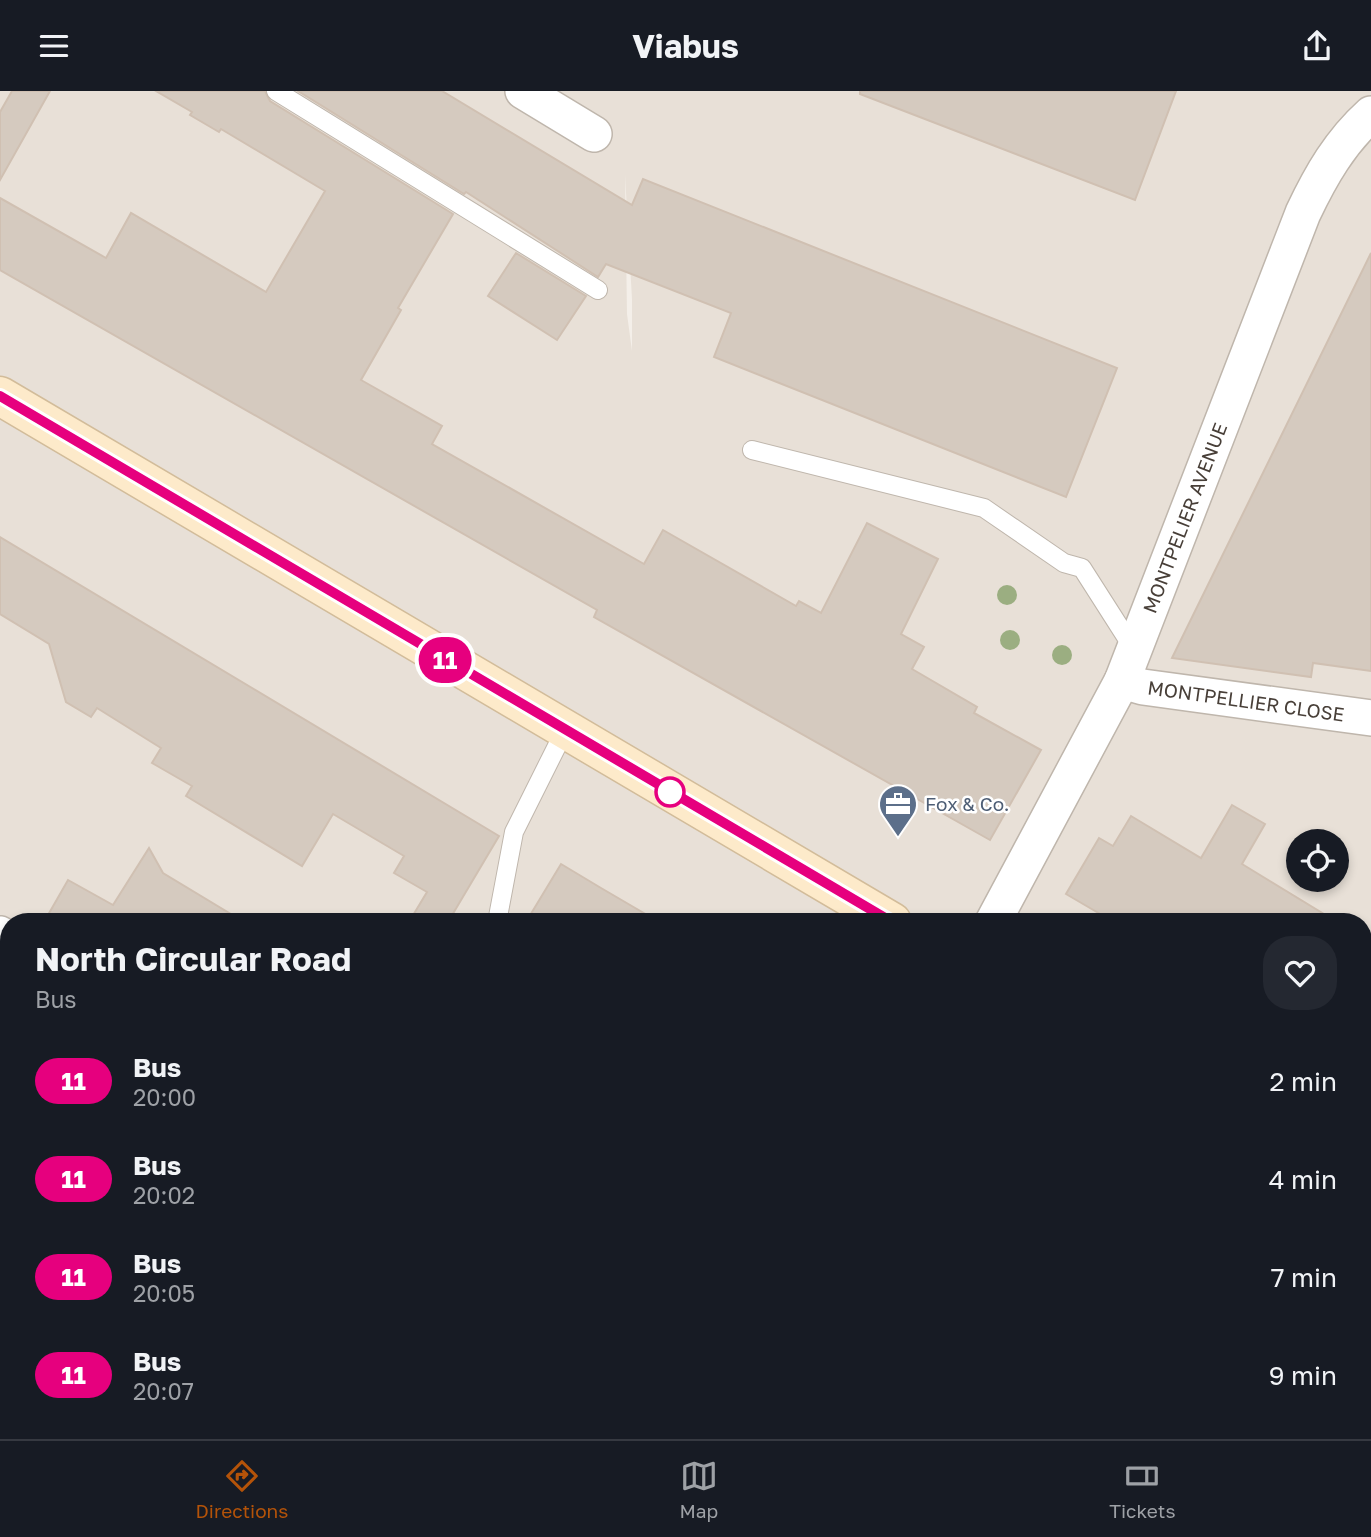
<!DOCTYPE html>
<style>
:root{--surface:#171b24;--page:#242831;--text:#f1f3f6;--muted:#9ea1a6;--line:#363941;--accent:#b45309}
body{margin:0;font-family:"Golos Text",sans-serif;background:var(--page);color:var(--text);height:100vh;display:flex;flex-direction:column;font-size:26px;white-space:nowrap}
*{box-sizing:border-box;margin:0}
p{font-size:23px;color:var(--muted)}
.icon{flex:none;width:38px;height:38px;fill:none;stroke:currentColor;stroke-width:2;stroke-linecap:round;stroke-linejoin:round}
.map{position:relative;flex:1;overflow:hidden}
.sheet{position:absolute;left:0px;top:822px;width:1372px;height:527px;display:flex;flex-direction:column;background:var(--surface);border-radius:28px 28px 0 0;box-shadow:0 4px 10px #0003}
.sheet>*{flex:none}
.badge{padding:0 14px;border-radius:23px;font-size:24px;line-height:46px}
.tools{position:absolute;left:1286px;top:738px;display:grid;gap:14px}
.tools a{display:grid;place-items:center;width:63px;height:63px;border-radius:50%;background:var(--surface);box-shadow:0 4px 10px #0003;font-size:35px}
.map>.badge{position:absolute;translate:-50% -50%;box-shadow:0 0 0 4px #fff}
.round{display:grid;place-items:center;flex:none;width:74px;height:74px;border-radius:28px;background:var(--page)}
.summary{display:flex;align-items:center;justify-content:space-between;height:119px;padding:0 35px}
h1{font-size:33px;font-weight:700;line-height:52px}
ul{padding:0;list-style:none}
li{display:flex;align-items:center;gap:21px;height:98px;padding:0 35px}
li div{flex:1}
li b{display:block;font-size:26px}
li em{font-style:normal}
li .badge{min-width:77px;font-weight:700;text-align:center}
header{display:flex;justify-content:space-between;align-items:center;height:91px;padding:0 35px;background:var(--surface);font-size:32px;font-weight:700}
.dock{display:flex;justify-content:space-around;align-items:center;height:98px;border-top:2px solid var(--line);background:var(--surface);font-size:19px;color:var(--muted)}
.dock a{display:grid;justify-items:center;gap:4px}
.dock .selected{color:var(--accent)}
.map>svg:first-child{display:block}
.residential{fill:#e8e0d7;fill-rule:evenodd}
.forest{fill:url(#forest-crowns)}
.building{fill:#d5cabf;stroke:#d0c0b2;stroke-width:2}
.lines{fill:none;stroke-linecap:round;stroke-linejoin:round}
.lane-casing{stroke:#bfb6ac;stroke-width:20}
.street-casing{stroke:#bfb6ac;stroke-width:38}
.secondary-casing{stroke:#d2bc9a;stroke-width:41}
.lane{stroke:#fff;stroke-width:18}
.street{stroke:#fff;stroke-width:35}
.secondary{stroke:#fdeaca;stroke-width:38}
.rail-casing{stroke:#989898;stroke-width:8}
.rail{stroke:#fff;stroke-width:5;stroke-dasharray:16;stroke-linecap:butt}
.tree{fill:#9bae81}
.line-casing{stroke:#fff;stroke-width:16}
.line{stroke:#e6007e;stroke-width:10}
.stop-dot{fill:#fff;stroke:#e6007e;stroke-width:3.5}
.labels{text-anchor:middle;stroke-width:5;stroke-linejoin:round;paint-order:stroke}
.street-label{font-size:19px;fill:#483f38;stroke:#fff}
.service-label{font-size:19px;fill:#4e5e75;stroke:#fff;text-anchor:start}
</style>
<header><svg class="icon" aria-label="menu" viewBox="0 0 24 24"><path d="M4 6h16M4 12h16M4 18h16"/></svg>Viabus<svg class="icon" aria-label="share" viewBox="0 0 24 24"><path d="M12 15V3M7 8l5-5 5 5M5 13v7h14v-7"/></svg></header>
<div class="map">
<svg width="1371" height="1348" viewBox="0 0 1371 1348">
<defs>
<pattern id="forest-crowns" width="20" height="18" patternUnits="userSpaceOnUse" patternTransform="scale(1.75)"><rect width="20" height="18" fill="#d6e7b3"/><path d="M2 6a3 3 0 1 1 6 0M12 15a3 3 0 1 1 6 0" fill="none" stroke="#b9c79b"/></pattern>
</defs>
<rect width="100%" height="100%" fill="#f4efe9"/>
<path class="residential" d="M 0,0 L 1371,0 L 1371,1348 L 1057,1348 L 1045,1341 L 1363,1340 L 1363,831 L 9,831 L 9,1091 L 0,1091 ZM 625,84 L 632,208 L 632,260 L 627,223 ZM 1298,751 L 1337,751 L 1337,789 L 1298,789 Z"/>
<polygon class="forest" points="0,955 9,959 9,1091 0,1091"/>
<g class="building">
<polygon points="12,0 50,0 0,89 0,21"/>
<polygon points="156,0 265,0 270,10 453,123 398,217 401,219 361,289 442,335 432,353 644,473 663,439 796,515 799,510 821,522 867,432 938,468 901,543 924,556 912,578 977,616 974,622 1041,659 990,749 594,526 597,519 0,179 0,107 106,167 131,122 266,201 325,100 221,38 219,41 190,24 192,21"/>
<polygon points="298,0 442,0 632,114 643,88 1117,277 1066,406 714,266 731,222 606,173 598,186 466,101 464,103"/>
<polygon points="860,0 1176,0 1135,109 860,3"/>
<polygon points="516,162 586,205 557,249 488,205"/>
<polygon points="1371,162 1371,580 1313,572 1311,586 1172,567"/>
<polygon points="0,446 499,745 448,831 409,831 427,801 394,782 404,765 333,723 302,775 186,705 192,695 152,672 161,657 97,617 91,626 66,611 49,553 0,523"/>
<polygon points="1232,714 1265,733 1242,773 1337,831 1114,831 1066,803 1099,747 1113,755 1131,725 1201,767"/>
<polygon points="149,757 163,782 244,831 44,831 68,789 113,814"/>
<polygon points="561,773 601,797 659,831 526,831"/>
</g>
<g class="lines">
<defs>
<g id="lane">
<polyline points="276,0 598,199"/>
<polyline points="752,359 984,417 1064,472 1082,477 1135,560"/>
<polyline points="497,831 514,741 565,639"/>
</g>
<g id="street">
<polyline points="523,0 594,43"/>
<polyline points="1122,590 1143,596 1371,627"/>
<path d="M 993,831 L 1122,590 L 1303,122 C 1321,84 1340,51 1371,23"/>
<polyline points="0,843 9,848"/>
</g>
<g id="secondary">
<polyline points="0,305 892,831"/>
<polyline points="1363,1114 1371,1119"/>
</g>
</defs>
<use href="#lane" class="lane-casing"/>
<use href="#street" class="street-casing"/>
<use href="#secondary" class="secondary-casing"/>
<use href="#lane" class="lane"/>
<use href="#street" class="street"/>
<use href="#secondary" class="secondary"/>
<defs>
<g id="rail">
<polyline points="0,1185 9,1186"/>
<polyline points="0,1208 9,1209"/>
<polyline points="783,1340 804,1348"/>
<polyline points="853,1340 873,1348"/>
</g>
</defs>
<use href="#rail" class="rail-casing"/>
<use href="#rail" class="rail"/>
</g>
<g class="tree">
<circle cx="1007" cy="504" r="10"/>
<circle cx="1010" cy="549" r="10"/>
<circle cx="1062" cy="564" r="10"/>
</g>
<g class="lines">
<defs>
<polyline id="line" points="0,305 892,831"/>
</defs>
<use href="#line" class="line-casing"/>
<use href="#line" class="line"/>
</g>
<defs>
<symbol id="office-pin" viewBox="-11 -11 22 30"><path d="M0 17L-7.5 6A9.5 9.5 0 1 1 7.5 6Z" fill="#5c6f8a" stroke="#fff"/><path d="M-6-3h4V-5.5h4V-3h4V5H-6ZM-1-4.5V-3h2v-1.5ZM-6 0V1H6V0Z" fill="#fff"/></symbol>
</defs>
<g fill-rule="evenodd">
<use href="#office-pin" x="876" y="691" width="44" height="60"/>
</g>
<circle class="stop-dot" cx="670" cy="701" r="14"/>
<g class="labels">
<g class="street-label">
<text transform="translate(1185 427) rotate(-69)" y="7">MONTPELIER AVENUE</text>
<text transform="translate(1246 610) rotate(8)" y="7">MONTPELLIER CLOSE</text>
</g>
<g class="service-label">
<text x="925" y="720">Fox &amp; Co.</text>
</g>
</g>
</svg>
<div class="tools">
<a><svg class="icon" aria-label="locate" viewBox="0 0 24 24"><circle cx="12" cy="12" r="6"/><path d="M12 2v4M12 18v4M2 12h4M18 12h4"/></svg></a>
</div>
<b class="badge" style="left:445px;top:569px;background:#e6007e;color:#fff">11</b>
<section class="sheet">
<div class="summary"><div><h1>North Circular Road</h1><p>Bus</p></div><a class="round"><svg class="icon" aria-label="heart" viewBox="0 0 24 24"><path d="M12 20l-8-8c-3-5 5-10 8-4 3-6 11-1 8 4z"/></svg></a></div>
<ul>
<li><span class="badge" style="background:#e6007e;color:#fff">11</span><div><b>Bus</b><p>20:00</p></div><em>2 min</em></li>
<li><span class="badge" style="background:#e6007e;color:#fff">11</span><div><b>Bus</b><p>20:02</p></div><em>4 min</em></li>
<li><span class="badge" style="background:#e6007e;color:#fff">11</span><div><b>Bus</b><p>20:05</p></div><em>7 min</em></li>
<li><span class="badge" style="background:#e6007e;color:#fff">11</span><div><b>Bus</b><p>20:07</p></div><em>9 min</em></li>
</ul>
</section>
</div>
<nav class="dock">
<a class="selected"><svg class="icon" aria-label="directions" viewBox="0 0 24 24"><path d="M12 3l9 9-9 9-9-9zM9 14v-3h6M13 9l2 2-2 2"/></svg>Directions</a>
<a><svg class="icon" aria-label="map" viewBox="0 0 24 24"><path d="M3 6l6-2 6 2 6-2v14l-6 2-6-2-6 2zM9 4v14M15 6v14"/></svg>Map</a>
<a><svg class="icon" aria-label="tickets" viewBox="0 0 24 24"><path d="M3 7h18v10H3zM15 7v10"/></svg>Tickets</a>
</nav>
